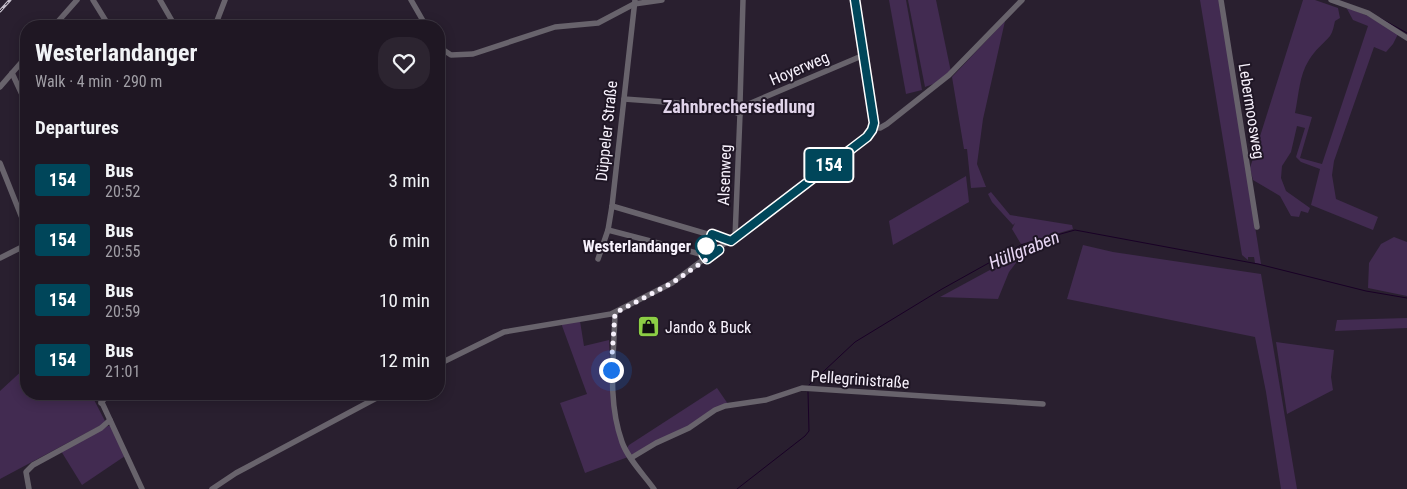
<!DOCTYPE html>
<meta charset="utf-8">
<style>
:root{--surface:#1f1723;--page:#2c2430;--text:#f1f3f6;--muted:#a19fa6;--line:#3c3641}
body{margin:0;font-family:"Roboto Condensed",sans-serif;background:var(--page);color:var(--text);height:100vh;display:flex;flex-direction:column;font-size:19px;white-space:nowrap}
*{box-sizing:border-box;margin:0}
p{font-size:16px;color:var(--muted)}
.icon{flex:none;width:28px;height:28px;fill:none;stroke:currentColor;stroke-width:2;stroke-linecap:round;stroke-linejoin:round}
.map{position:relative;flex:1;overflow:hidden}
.sheet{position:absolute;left:20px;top:20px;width:425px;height:380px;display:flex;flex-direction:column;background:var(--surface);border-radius:20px;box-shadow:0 2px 12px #0003,0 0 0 1px var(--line)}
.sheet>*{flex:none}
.badge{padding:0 10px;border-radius:4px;font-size:18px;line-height:32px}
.you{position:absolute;width:25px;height:25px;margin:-12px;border:4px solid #fff;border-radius:50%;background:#1a73e8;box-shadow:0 0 0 8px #1a73e833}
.map>.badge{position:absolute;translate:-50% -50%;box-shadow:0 0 0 2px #fff}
h2{padding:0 15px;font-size:19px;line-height:45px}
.round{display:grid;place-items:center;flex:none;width:52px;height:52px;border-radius:20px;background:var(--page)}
.headline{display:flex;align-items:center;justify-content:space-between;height:85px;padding:0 15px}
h1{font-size:24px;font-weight:700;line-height:38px}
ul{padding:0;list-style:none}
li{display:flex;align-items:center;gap:15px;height:60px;padding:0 15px}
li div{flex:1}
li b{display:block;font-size:19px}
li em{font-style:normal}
li .badge{min-width:55px;font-weight:700;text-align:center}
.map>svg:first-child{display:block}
.green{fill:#422b51}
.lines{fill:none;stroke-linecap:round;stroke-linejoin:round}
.stream{stroke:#190026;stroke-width:1}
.minor{stroke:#68636c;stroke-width:5.5}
.rail-casing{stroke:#c4bdca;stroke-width:3}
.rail{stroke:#1f1625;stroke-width:1;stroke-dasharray:4;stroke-linecap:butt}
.line-casing{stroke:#fff;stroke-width:11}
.line{stroke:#00465a;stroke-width:8}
.walk{stroke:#f7f1fc;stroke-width:5;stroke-dasharray:0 9}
.stop-dot{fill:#fff;stroke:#00465a;stroke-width:2.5}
.labels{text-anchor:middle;stroke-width:4;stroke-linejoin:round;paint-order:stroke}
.street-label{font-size:16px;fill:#f7f1fc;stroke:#1f1625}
.stop-label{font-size:16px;font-weight:bold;fill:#f7f1fc;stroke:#1f1625;text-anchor:end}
.poi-label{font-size:16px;fill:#f7f1fc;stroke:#1f1625;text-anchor:start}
.neighbourhood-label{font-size:18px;font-weight:bold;fill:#e1d4ea;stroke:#1f1625}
.water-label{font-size:18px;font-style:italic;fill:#e8d7f5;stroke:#1f1625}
</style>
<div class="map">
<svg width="1407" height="489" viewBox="0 0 1407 489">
<rect width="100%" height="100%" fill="#291f2f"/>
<g class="green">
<polygon points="889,0 906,0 922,90 906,94"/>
<polygon points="908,0 936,0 951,72 939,82 925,87"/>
<polygon points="1200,0 1219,0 1261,264 1255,263 1254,257 1248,257 1248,260 1242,255"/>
<path d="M 1303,0 L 1315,0 L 1338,8 L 1340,18 L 1335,21 C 1334,25 1333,32 1330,36 C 1323,44 1315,50 1309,60 C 1299,76 1299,94 1295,113 L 1312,117 L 1300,158 L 1322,164 L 1368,26 L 1353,20 L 1346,7 L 1368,16 L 1398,34 L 1393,44 L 1386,52 L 1374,47 L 1334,161 L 1332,175 L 1336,199 L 1378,217 L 1373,230 L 1311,205 L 1320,169 L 1301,162 L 1296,157 L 1305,128 L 1297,126 L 1291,152 L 1282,166 L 1281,178 L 1286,191 L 1310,208 L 1308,213 L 1301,211 L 1299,217 L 1291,216 L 1280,196 L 1253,180 L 1250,168 Z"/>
<polygon points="1005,21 983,119 977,164 986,187 971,188 967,149 964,149 952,77"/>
<polygon points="966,176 969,202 893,245 889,221"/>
<polygon points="991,192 1010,215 1072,225 1073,229 1021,244 1012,229 1015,223 1013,225 992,202 988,194"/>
<polygon points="1394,237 1407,242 1407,296 1368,288 1369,263 1381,244"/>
<polygon points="1083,245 1113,252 1261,274 1297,489 1281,489 1266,392 1255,337 1067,299"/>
<polygon points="1025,251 1009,272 998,299 940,297"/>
<polygon points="1407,318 1407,328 1335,331 1337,320"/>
<polygon points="580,321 584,346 609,340 612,401 628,457 585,473 560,403 587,394 561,323"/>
<polygon points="1276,342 1334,350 1331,377 1333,390 1287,414"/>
<polygon points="26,367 26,394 91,394 105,421 103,424 0,479 0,391"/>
<polygon points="717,388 728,404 689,427 631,455 627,448 629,445"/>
<polygon points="108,426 111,426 125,456 82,485 61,451"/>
</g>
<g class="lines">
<g class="stream">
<polyline points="1380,18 1407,33"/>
<polyline points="809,385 855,342 942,289 1021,245 1075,230 1258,264 1366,291 1407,298"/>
<polyline points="737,489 805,436 809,431 808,392"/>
</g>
<g class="minor">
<polyline points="93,0 109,26"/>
<polyline points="160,0 175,26"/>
<polyline points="411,0 426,26"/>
<polyline points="1221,0 1257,227"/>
<polyline points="1331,0 1368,13 1407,38"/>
<polyline points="54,26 77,0"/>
<polyline points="215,26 225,0"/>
<polyline points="439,47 451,55 473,54 555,27 598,23 634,4 662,0"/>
<polyline points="12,73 26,103"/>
<polyline points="0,87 26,57"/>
<polyline points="624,99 734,107"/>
<circle cx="739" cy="108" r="5.5"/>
<polyline points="740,103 743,0"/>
<polyline points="744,106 864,55"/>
<polyline points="874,127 880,128 887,124 949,75 1022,0"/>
<polyline points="0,163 26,228"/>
<polyline points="612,206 731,241"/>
<polyline points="608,230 704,255 707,259"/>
<polyline points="735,238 740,114"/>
<polyline points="704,255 712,235"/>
<polyline points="0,258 26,245"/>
<polyline points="598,259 608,230 612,206 635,0"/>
<path d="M 615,313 C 614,356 607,400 622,442 C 628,459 644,475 654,489"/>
<polyline points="439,364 504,332 611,314 672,283 867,137 872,130 874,123 855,0"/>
<polyline points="98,394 142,489"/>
<polyline points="101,403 108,394"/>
<polyline points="631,458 656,443 689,428 715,410 725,406 766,400 802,388 1043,404"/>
<polyline points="29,489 26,472 33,465 101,428 110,420"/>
<polyline points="212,489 236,473 384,394"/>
</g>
<defs>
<polyline id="rail" points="0,11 10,0"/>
</defs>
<use href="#rail" class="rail-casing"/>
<use href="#rail" class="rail"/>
</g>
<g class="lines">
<defs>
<polyline id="line" points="719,250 707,259 704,255 712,234 731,241 867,137 872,130 874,123 855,0"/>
</defs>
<use href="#line" class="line-casing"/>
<use href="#line" class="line"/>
<polyline class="walk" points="611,370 615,313 672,283 707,259 704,255 706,246"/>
</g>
<defs>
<symbol id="shop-square" viewBox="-11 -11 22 22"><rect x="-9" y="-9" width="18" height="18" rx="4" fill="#8cce45" stroke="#1f1625"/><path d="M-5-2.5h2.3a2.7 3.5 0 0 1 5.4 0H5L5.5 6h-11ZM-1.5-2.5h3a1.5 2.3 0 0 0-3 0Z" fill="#111"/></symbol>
</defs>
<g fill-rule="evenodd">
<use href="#shop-square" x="636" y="314" width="25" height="25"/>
</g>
<circle class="stop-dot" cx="706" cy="246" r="10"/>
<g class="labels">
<g class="street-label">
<text transform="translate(799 68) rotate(-23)" y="6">Hoyerweg</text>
<text transform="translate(1252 111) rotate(81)" y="6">Lebermoosweg</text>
<text transform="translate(606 131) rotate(-84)" y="6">Düppeler Straße</text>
<text transform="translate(724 175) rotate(-88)" y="6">Alsenweg</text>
<text transform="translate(860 379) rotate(4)" y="6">Pellegrinistraße</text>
</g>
<g class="stop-label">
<text x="691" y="252">Westerlandanger</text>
</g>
<g class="poi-label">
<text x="665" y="333">Jando &amp; Buck</text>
</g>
<g class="neighbourhood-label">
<text x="739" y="113">Zahnbrechersiedlung</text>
</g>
<g class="water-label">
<text transform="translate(1024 250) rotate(-22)" y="6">Hüllgraben</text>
</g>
</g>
</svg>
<div class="you" style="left:611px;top:370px"></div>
<b class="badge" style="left:829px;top:165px;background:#00465a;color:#fff">154</b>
<section class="sheet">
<div class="headline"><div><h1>Westerlandanger</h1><p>Walk · 4 min · 290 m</p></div><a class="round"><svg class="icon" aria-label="heart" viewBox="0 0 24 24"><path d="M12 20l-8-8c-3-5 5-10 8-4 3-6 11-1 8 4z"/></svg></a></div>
<h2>Departures</h2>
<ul>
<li><span class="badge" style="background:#00465a;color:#fff">154</span><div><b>Bus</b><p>20:52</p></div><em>3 min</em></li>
<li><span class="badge" style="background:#00465a;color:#fff">154</span><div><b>Bus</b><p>20:55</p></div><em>6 min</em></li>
<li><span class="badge" style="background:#00465a;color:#fff">154</span><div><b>Bus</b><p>20:59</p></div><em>10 min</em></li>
<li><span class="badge" style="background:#00465a;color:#fff">154</span><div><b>Bus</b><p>21:01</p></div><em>12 min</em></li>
</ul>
</section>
</div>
